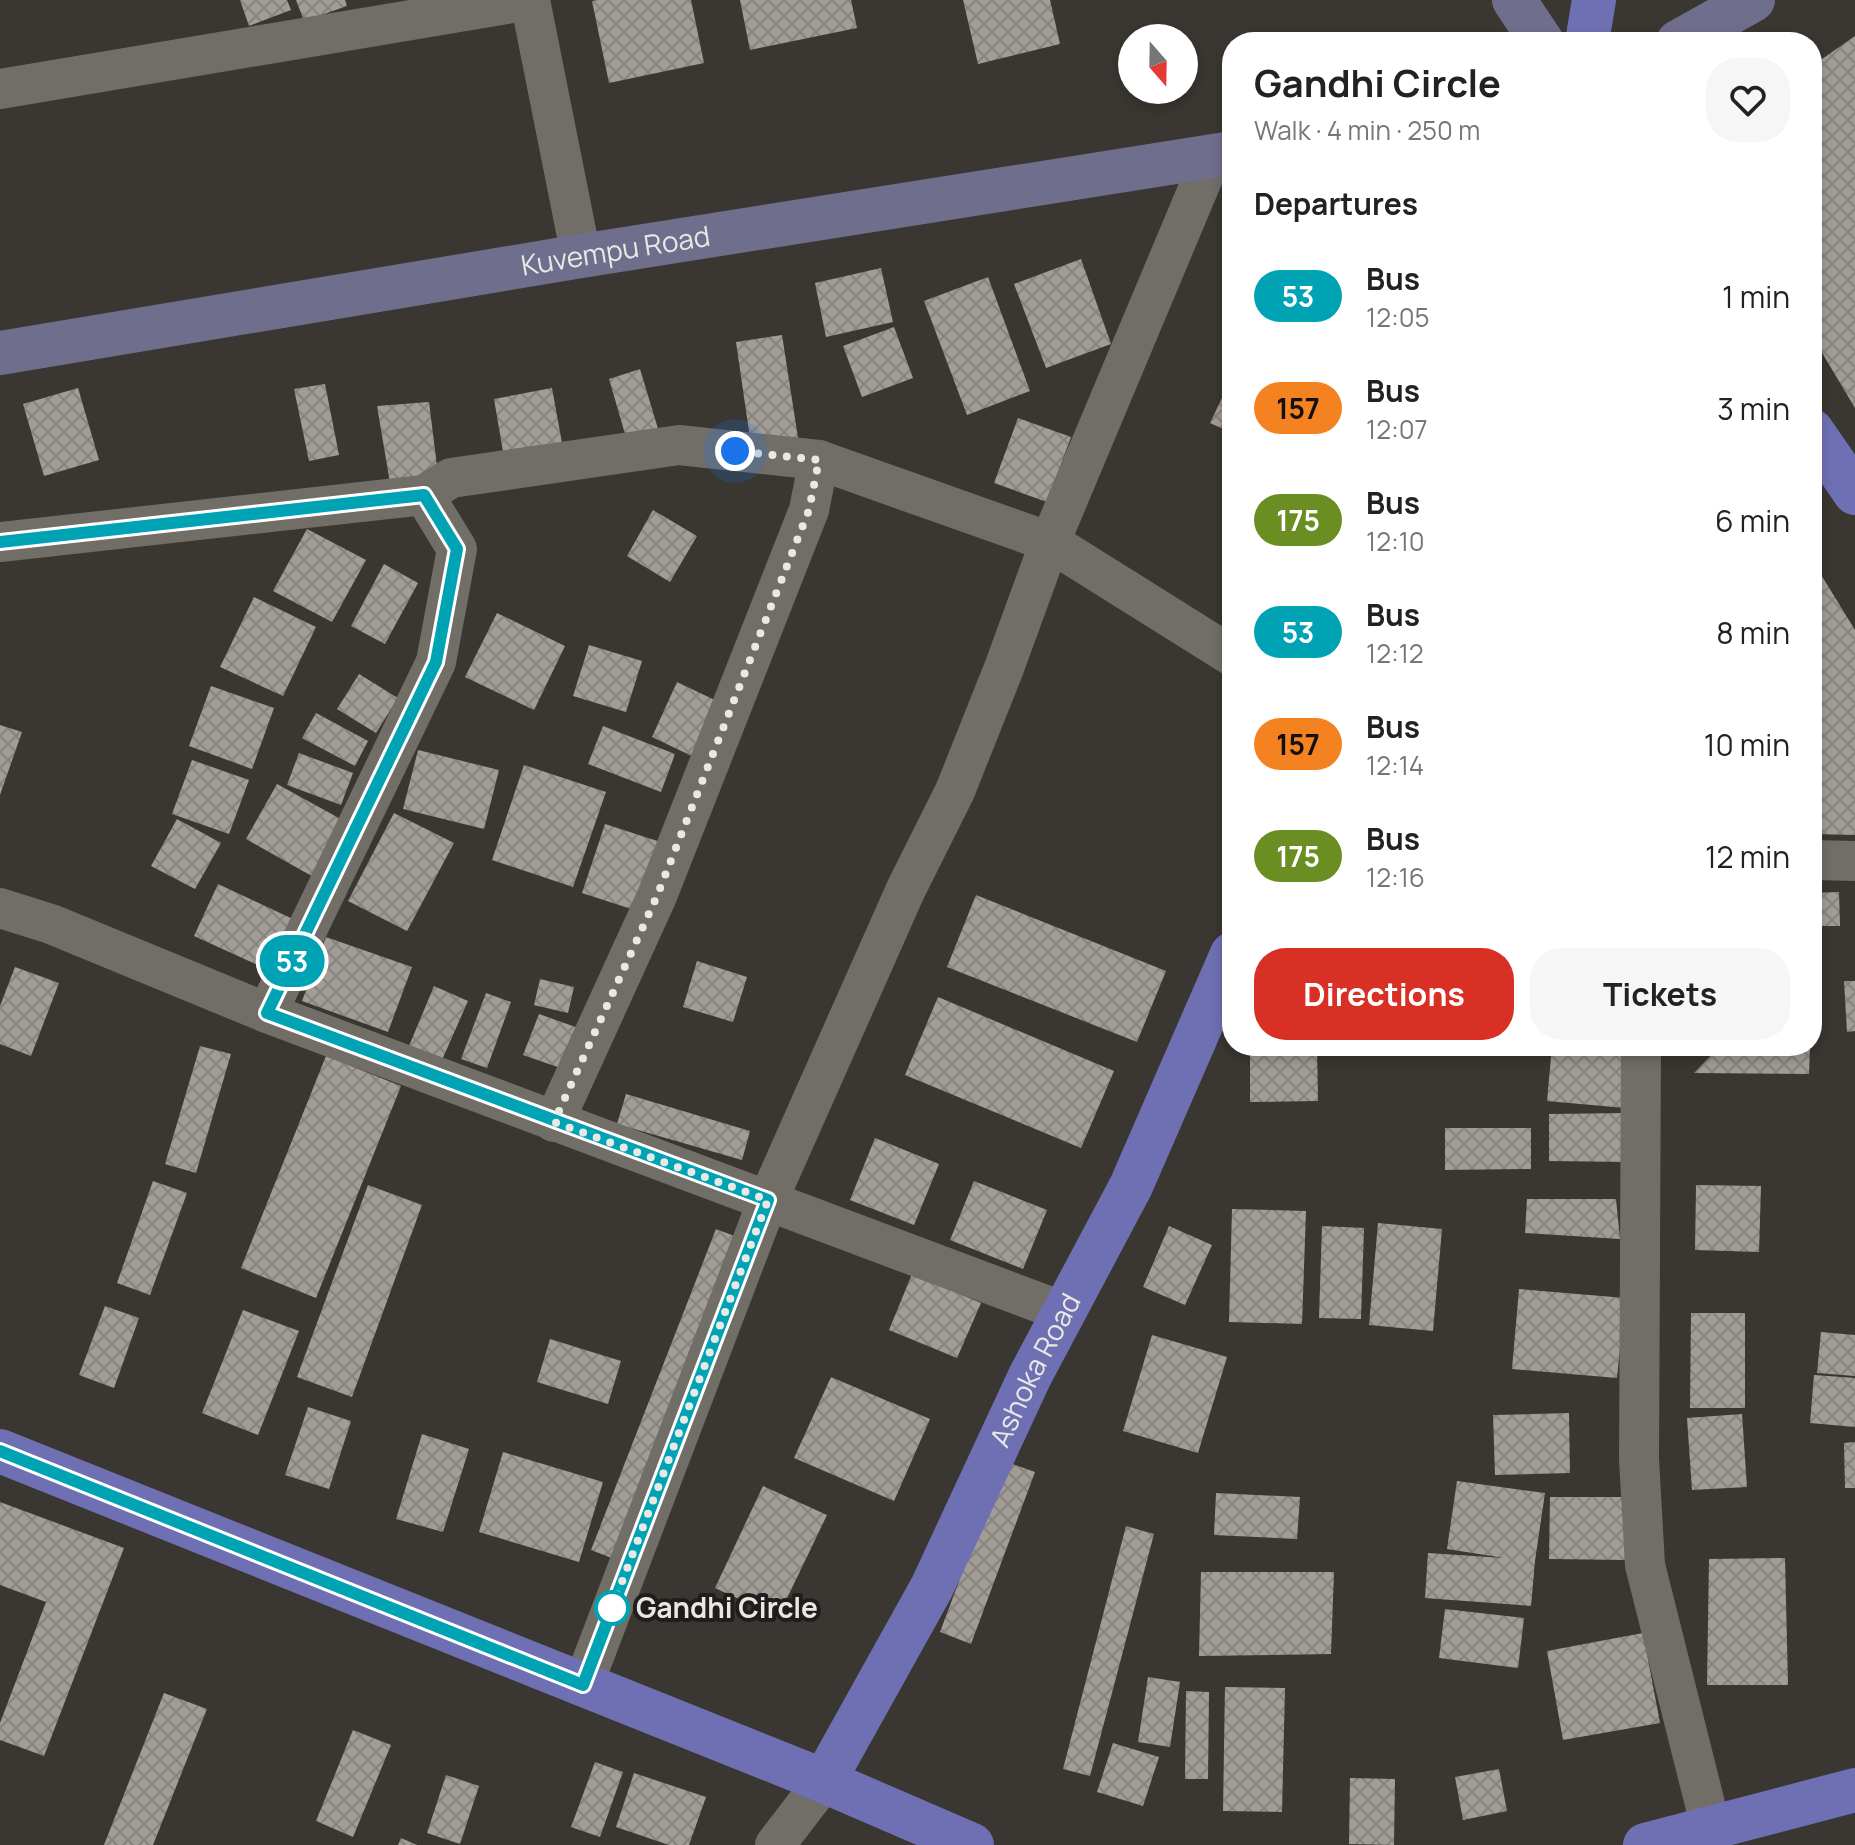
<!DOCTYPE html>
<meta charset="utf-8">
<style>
:root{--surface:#fff;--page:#f6f6f6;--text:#222;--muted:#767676;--accent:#d93025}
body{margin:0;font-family:Manrope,sans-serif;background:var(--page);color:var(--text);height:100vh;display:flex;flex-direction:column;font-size:30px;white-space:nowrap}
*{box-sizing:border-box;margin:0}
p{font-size:26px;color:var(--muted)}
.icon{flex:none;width:44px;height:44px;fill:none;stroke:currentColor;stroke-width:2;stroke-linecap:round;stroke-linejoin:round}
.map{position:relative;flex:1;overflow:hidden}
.drawer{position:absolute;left:1222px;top:32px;width:600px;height:1024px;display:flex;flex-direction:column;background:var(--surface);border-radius:32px;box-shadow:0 4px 12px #0003}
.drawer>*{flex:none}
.badge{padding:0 16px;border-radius:26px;font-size:28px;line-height:52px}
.needle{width:52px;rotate:160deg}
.fabs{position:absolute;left:1118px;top:24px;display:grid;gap:16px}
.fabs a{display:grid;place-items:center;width:80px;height:80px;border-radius:50%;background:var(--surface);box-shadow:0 4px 12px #0003;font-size:40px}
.you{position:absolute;width:40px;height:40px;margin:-20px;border:6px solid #fff;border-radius:50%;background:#1a73e8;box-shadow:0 0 0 12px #1a73e833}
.map>.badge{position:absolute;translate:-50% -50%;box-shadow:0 0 0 4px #fff}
h2{padding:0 32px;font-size:30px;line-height:72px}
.round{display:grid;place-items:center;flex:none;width:84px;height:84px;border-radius:32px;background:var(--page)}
.headline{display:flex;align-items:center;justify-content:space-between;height:136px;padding:0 32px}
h1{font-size:38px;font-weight:700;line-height:60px}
.cta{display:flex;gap:16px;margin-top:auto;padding:16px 32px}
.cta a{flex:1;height:92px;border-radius:32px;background:var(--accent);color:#fff;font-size:32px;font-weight:700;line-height:92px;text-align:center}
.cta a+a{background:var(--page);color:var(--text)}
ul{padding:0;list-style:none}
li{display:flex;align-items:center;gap:24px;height:112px;padding:0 32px}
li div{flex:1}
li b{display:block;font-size:30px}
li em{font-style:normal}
li .badge{min-width:88px;font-weight:700;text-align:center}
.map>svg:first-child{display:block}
.building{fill:url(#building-cross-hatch)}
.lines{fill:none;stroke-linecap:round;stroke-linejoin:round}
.street{stroke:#716d67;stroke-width:40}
.secondary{stroke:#706e8d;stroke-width:44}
.primary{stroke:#6f70b3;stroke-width:44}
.line-casing{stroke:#fff;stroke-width:18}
.line{stroke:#00a3b4;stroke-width:12}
.walk{stroke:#eae8e4;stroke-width:8;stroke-dasharray:0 14.4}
.stop-dot{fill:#fff;stroke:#00a3b4;stroke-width:4}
.labels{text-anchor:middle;stroke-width:8;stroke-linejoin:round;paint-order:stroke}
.street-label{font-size:28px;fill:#eae8e4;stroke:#201e1c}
.stop-label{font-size:28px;font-weight:bold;fill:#eae8e4;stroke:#201e1c;text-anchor:start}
</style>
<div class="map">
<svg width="1855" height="1845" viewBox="0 0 1855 1845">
<defs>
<pattern id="building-cross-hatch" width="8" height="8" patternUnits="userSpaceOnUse" patternTransform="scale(2)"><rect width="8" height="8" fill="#a29c96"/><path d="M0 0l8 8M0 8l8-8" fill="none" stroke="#86827d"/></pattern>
</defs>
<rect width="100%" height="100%" fill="#3a3631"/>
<g class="building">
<polygon points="240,0 287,0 291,10 249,26"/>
<polygon points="296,0 345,0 347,6 304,21"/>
<polygon points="598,0 691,0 704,63 609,83 592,1"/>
<polygon points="740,0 851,0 857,28 750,50"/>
<polygon points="963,0 1050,0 1060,44 978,64"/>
<polygon points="1855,36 1855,408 1812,336 1812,66"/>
<polygon points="1081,259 1111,344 1046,368 1014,284"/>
<polygon points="881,268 893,322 826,337 815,283"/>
<polygon points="988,277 1030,391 967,415 924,301"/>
<polygon points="894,327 913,378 862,397 843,346"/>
<polygon points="782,335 798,438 751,445 736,342"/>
<polygon points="640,369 662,442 630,451 609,379"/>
<polygon points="1232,377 1232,433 1210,423"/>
<polygon points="325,384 339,455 309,461 294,389"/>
<polygon points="78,388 99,460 44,476 23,404"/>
<polygon points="552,388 566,465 507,475 494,399"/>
<polygon points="429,402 438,474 390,483 377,406"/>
<polygon points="1018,418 1071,437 1047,502 994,483"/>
<polygon points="653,510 697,536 670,582 627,556"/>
<polygon points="307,529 366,560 332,622 273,591"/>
<polygon points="1812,560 1855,630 1855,835 1812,834"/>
<polygon points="384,564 418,583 385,644 351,626"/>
<polygon points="254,597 316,627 283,696 220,667"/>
<polygon points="497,613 565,646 534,710 465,677"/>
<polygon points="589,645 642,661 626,712 573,696"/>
<polygon points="359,674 398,698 376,733 337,709"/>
<polygon points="677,682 723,704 698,759 652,737"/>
<polygon points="211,686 274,708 252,769 189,746"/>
<polygon points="316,713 368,741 355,766 302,738"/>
<polygon points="0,725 22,732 0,795"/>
<polygon points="603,726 675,754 661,792 588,764"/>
<polygon points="418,750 499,770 484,829 403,809"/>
<polygon points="299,753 353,773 341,805 287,785"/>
<polygon points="192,760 249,780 229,834 172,814"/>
<polygon points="524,765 606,792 573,887 492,860"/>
<polygon points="277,784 348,823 317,879 246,839"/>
<polygon points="394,813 454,843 407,931 348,901"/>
<polygon points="177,819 221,843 195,889 151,866"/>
<polygon points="605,824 679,848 656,917 582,893"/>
<polygon points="218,884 295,920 271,971 194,936"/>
<polygon points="1839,892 1840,926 1812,926 1812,893"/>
<polygon points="976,895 1166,971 1137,1042 947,967"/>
<polygon points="326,937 412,967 388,1032 302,1001"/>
<polygon points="697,961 747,977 733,1022 683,1007"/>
<polygon points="15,967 59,983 31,1056 0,1044 0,1006"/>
<polygon points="540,979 574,987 568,1013 534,1005"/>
<polygon points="1844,981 1855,981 1855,1031 1847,1032"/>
<polygon points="434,986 468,1001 442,1060 409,1046"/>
<polygon points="486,993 511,1002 487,1068 461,1059"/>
<polygon points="938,997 1114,1071 1081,1148 905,1075"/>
<polygon points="539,1014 584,1030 569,1071 523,1055"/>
<polygon points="200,1046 231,1054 196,1173 165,1164"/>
<polygon points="1250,1046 1317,1046 1318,1101 1250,1102"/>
<polygon points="1552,1046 1630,1052 1625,1108 1547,1101"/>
<polygon points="1720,1046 1810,1047 1809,1074 1694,1073"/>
<polygon points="326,1056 401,1086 316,1298 241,1268"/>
<polygon points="626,1094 750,1131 742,1160 617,1124"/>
<polygon points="1628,1113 1627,1162 1549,1161 1549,1114"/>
<polygon points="1445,1128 1531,1128 1531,1169 1445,1170"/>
<polygon points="875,1138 939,1164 914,1225 850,1200"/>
<polygon points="153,1181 187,1193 150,1295 117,1283"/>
<polygon points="974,1181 1047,1210 1023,1269 950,1240"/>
<polygon points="368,1185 422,1205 352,1397 297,1377"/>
<polygon points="1696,1185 1761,1186 1759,1252 1695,1250"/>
<polygon points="1527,1199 1616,1199 1620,1239 1525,1233"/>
<polygon points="1232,1209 1306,1211 1302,1324 1229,1322"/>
<polygon points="1378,1223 1442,1229 1433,1331 1369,1325"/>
<polygon points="1169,1226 1212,1245 1185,1305 1143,1287"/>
<polygon points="1322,1226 1364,1228 1361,1319 1319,1318"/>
<polygon points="716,1229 766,1248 640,1569 591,1550"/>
<polygon points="912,1274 981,1303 957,1358 889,1330"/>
<polygon points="1519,1289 1625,1298 1617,1378 1512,1369"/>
<polygon points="105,1306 139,1318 114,1388 79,1375"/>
<polygon points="243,1310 299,1331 258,1435 202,1413"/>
<polygon points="1691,1313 1745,1313 1745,1408 1690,1408"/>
<polygon points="1821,1332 1855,1335 1855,1376 1817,1373"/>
<polygon points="1152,1335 1227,1357 1198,1453 1123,1431"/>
<polygon points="550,1339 621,1361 608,1404 537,1382"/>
<polygon points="1814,1375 1855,1378 1855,1427 1810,1423"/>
<polygon points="831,1377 930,1419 894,1501 794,1458"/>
<polygon points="308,1407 351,1421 329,1489 285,1475"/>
<polygon points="1569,1413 1570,1473 1495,1475 1493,1415"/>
<polygon points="1742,1414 1747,1487 1692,1490 1687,1418"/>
<polygon points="422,1434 469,1449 443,1532 396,1519"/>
<polygon points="1855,1442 1855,1488 1845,1488 1844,1443"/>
<polygon points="503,1452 603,1482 579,1562 479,1532"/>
<polygon points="1004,1461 1035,1472 971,1644 940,1632"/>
<polygon points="1457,1481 1545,1493 1535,1561 1531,1606 1425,1598 1428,1553 1504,1558 1447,1549"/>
<polygon points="763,1486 827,1515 778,1617 715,1588"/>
<polygon points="1216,1493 1300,1497 1297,1539 1214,1535"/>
<polygon points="1550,1497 1628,1497 1628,1560 1549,1559"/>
<polygon points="0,1502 124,1548 44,1756 0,1740 0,1723 46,1602 0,1585"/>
<polygon points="1126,1526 1154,1534 1090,1776 1063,1769"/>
<polygon points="1785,1558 1788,1685 1707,1685 1709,1559"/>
<polygon points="1201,1572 1334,1572 1331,1654 1199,1656"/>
<polygon points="1445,1609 1524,1618 1518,1668 1439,1658"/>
<polygon points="1643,1633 1660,1723 1563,1740 1547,1651"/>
<polygon points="1148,1677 1180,1682 1170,1747 1138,1742"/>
<polygon points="1225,1687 1285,1688 1282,1812 1223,1811"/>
<polygon points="1186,1691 1209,1692 1208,1779 1185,1779"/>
<polygon points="164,1693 207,1709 153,1845 104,1845"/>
<polygon points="353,1730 391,1745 353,1837 316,1821"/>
<polygon points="1113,1743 1159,1757 1143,1806 1097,1792"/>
<polygon points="595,1762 623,1772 600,1837 571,1827"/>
<polygon points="1499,1769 1507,1811 1463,1820 1455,1777"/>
<polygon points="634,1773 706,1797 689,1845 669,1845 616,1827"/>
<polygon points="446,1775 479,1786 460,1844 427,1833"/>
<polygon points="1350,1778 1395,1779 1394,1845 1349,1844"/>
<polygon points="401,1838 417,1845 398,1845"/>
</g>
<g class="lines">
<g class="street">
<polyline points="530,0 581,256"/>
<polyline points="0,89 530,0"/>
<polyline points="0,542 424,495 451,478 679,445 819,460 1050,542 1212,156"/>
<polyline points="1812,860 1855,861"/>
<polyline points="0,908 51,924 267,1013 1064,1312"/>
<polyline points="267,1013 436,662 457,549 424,495"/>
<polyline points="1641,1046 1639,1459 1645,1565 1711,1828"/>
<polyline points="554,1122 657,896 809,510 819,460"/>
<polyline points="583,1685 768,1200 906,889 955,791 1004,668 1050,542 1232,656"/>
<polyline points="775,1845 824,1781"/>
</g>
<g class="secondary">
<polyline points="1514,0 1542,42"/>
<polyline points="1678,42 1753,0"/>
<path id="s1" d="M 0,353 L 581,256 L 1232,153"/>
</g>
<g class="primary">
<polyline points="1587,42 1594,0"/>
<polyline points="1812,431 1855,493"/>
<polyline points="0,1451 824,1781 972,1845"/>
<path id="s2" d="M 824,1781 L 932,1587 L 1030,1376 L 1131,1186 L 1232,954"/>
<polyline points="1645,1845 1855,1790"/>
</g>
</g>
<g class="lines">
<defs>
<polyline id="line" points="0,542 424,495 457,549 436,662 267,1013 768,1200 583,1685 0,1451"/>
</defs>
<use href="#line" class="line-casing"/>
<use href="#line" class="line"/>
<polyline class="walk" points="612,1608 768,1200 554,1122 657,896 809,510 819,460 735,451"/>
</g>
<circle class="stop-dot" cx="612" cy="1608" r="16"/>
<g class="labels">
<g class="street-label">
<text dy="10" stroke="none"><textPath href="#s1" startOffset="624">Kuvempu Road</textPath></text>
<text dy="10" stroke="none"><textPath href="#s2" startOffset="462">Ashoka Road</textPath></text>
</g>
<g class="stop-label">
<text x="636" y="1618">Gandhi Circle</text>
</g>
</g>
</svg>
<div class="fabs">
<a><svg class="needle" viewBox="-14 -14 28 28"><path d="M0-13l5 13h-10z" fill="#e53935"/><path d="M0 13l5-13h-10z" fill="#767676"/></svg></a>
</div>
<div class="you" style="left:735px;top:451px"></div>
<b class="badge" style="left:292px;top:961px;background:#00a3b4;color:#fff">53</b>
<section class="drawer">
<div class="headline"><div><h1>Gandhi Circle</h1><p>Walk · 4 min · 250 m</p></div><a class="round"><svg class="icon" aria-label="heart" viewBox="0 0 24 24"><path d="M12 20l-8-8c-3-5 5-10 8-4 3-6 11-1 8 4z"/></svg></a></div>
<h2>Departures</h2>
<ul>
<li><span class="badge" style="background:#00a3b4;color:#fff">53</span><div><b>Bus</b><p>12:05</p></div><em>1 min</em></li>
<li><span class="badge" style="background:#f58220;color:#111">157</span><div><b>Bus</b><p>12:07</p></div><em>3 min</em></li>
<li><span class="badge" style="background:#6b8e23;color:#fff">175</span><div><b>Bus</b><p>12:10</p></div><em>6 min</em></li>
<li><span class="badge" style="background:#00a3b4;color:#fff">53</span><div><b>Bus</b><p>12:12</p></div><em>8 min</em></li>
<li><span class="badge" style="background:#f58220;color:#111">157</span><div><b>Bus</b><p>12:14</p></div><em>10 min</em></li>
<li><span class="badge" style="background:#6b8e23;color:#fff">175</span><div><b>Bus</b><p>12:16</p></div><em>12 min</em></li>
</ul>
<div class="cta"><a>Directions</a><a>Tickets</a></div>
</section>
</div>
